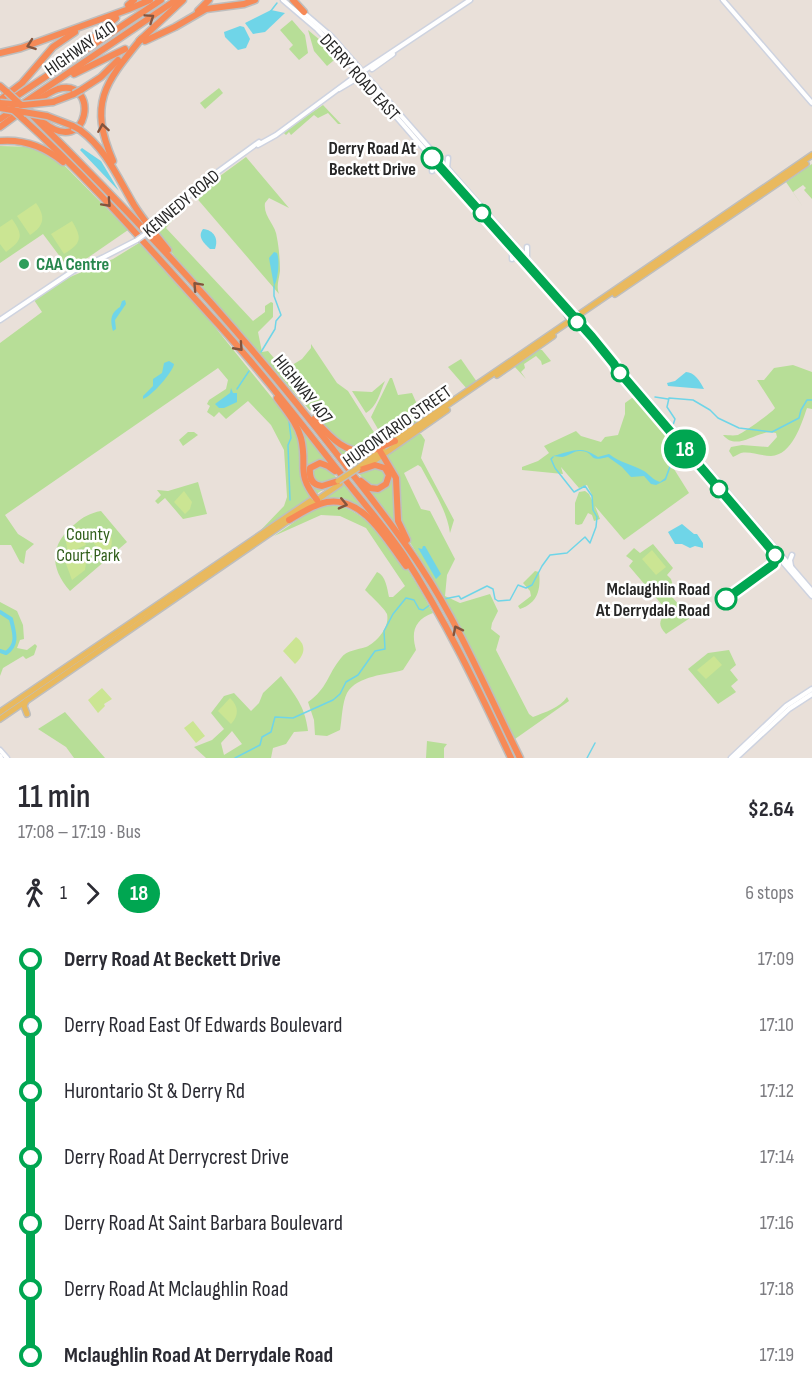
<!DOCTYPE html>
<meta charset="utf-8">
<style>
:root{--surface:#fff;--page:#f7f7f7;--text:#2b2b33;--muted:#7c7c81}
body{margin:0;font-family:"Sofia Sans Condensed",sans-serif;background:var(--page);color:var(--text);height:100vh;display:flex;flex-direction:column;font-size:22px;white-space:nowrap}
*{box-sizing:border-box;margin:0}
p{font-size:20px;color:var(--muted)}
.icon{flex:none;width:33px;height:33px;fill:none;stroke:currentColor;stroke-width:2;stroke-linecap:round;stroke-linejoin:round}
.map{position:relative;height:758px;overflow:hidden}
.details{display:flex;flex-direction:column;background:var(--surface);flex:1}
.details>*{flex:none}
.badge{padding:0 12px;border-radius:20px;font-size:21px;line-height:39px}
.map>.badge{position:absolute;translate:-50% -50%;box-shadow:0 0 0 3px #fff}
.legs{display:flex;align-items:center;gap:9px;height:66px;padding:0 18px;font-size:20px}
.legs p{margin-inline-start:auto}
.head{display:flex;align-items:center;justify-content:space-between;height:102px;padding:0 18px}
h1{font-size:33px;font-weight:600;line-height:45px}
ul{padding:0 18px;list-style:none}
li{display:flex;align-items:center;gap:21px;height:66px;font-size:22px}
li i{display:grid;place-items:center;width:9px;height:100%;margin:0 8px;background:currentColor}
li i::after{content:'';width:15px;height:15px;margin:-8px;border:4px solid;border-radius:50%;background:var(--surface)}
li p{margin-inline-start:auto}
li:first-child i{background:linear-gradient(#0000 50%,currentColor 0)}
li:last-child i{background:linear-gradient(currentColor 50%,#0000 0)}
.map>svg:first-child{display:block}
.green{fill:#b7de97;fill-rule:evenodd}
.pitch{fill:#cbe593}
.water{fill:#6fd5e8}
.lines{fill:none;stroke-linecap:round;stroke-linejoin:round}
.stream{stroke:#6fd5e8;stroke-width:1.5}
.river{stroke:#6fd5e8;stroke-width:4}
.secondary-casing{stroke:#ced3e0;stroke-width:7}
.primary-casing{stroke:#bebebe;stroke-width:8}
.highway-casing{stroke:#bebebe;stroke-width:9}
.secondary{stroke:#fff;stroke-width:4}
.primary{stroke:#e9b95e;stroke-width:5}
.highway{stroke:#f68a57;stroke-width:6}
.secondary-bridge-casing{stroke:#ced3e0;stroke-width:7;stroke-linecap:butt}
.primary-bridge-casing{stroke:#bebebe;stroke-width:8;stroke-linecap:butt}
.highway-bridge-casing{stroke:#bebebe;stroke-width:9;stroke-linecap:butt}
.secondary-bridge{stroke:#fff;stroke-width:4}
.primary-bridge{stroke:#e9b95e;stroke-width:5}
.highway-bridge{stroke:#f68a57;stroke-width:6}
.oneway{stroke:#84543d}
.line-1-casing{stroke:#fff;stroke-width:14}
.line-1{stroke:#00a651;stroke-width:9}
.stop-1-dot{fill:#fff;stroke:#00a651;stroke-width:3}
.leisure-dot{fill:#2e9e5b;stroke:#fff;stroke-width:2}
.labels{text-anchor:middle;stroke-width:5;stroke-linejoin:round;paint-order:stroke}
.street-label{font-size:18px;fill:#272727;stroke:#fff}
.stop-label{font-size:18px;font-weight:bold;fill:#272727;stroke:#fff;text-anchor:end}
.leisure-label{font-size:18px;font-weight:bold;fill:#27864d;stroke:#fff;text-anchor:start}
.park-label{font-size:18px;fill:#315f1c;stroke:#fff}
</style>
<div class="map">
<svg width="812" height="758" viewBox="0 0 812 758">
<rect width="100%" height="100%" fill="#e9e0d9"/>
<g class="green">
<polygon points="292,20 305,35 308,53 299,60 289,49 293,45 280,30"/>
<polygon points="308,30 339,56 327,66 314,51"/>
<polygon points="219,88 223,93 205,109 200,103"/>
<polygon points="323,105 341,124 338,124 328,113 318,118 314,115 291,135 289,132 286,135 283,132"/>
<polygon points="0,146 35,147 61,162 128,230 70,270 43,234 0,263"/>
<path d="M 246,157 L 289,208 L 269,198 L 265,203 C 263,217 276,224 277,238 C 279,248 280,261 280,271 C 279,280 276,286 279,294 L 194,195 Z"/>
<polygon points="812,164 812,199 804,190 806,188 803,185 793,192 803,207 786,182"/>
<path d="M 183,208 L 166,228 L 253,321 L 265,312 L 265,306 L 271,302 L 273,303 L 273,317 L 258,332 L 262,352 L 268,351 L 279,364 L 289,367 L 302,359 L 311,348 L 311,344 L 337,383 L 348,391 L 382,445 C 361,454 354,449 335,439 L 176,258 L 156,231 Z"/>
<polygon points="139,243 193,300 290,420 300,443 298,446 301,454 300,476 311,498 257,534 284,506 287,497 284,450 271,425 248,401 226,419 219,412 214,417 207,412 210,406 207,404 209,400 226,389 228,380 218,368 5,515 18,534 34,544 26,551 24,564 20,562 11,545 0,545 0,343 42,312 34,300 70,277 113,259"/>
<polygon points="538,349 542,350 551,361 542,365 541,361 536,356 524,364 525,368 521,372 526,379 514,366"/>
<polygon points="461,359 477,382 467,389 448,367"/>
<path d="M 793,365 L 812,372 L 812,409 L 807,408 C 801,425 792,455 771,456 C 761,456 750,451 741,453 C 738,454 736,456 733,457 L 729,451 L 731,447 L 742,445 L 768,447 L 777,437 L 776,433 C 757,428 738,453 723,435 C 727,435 733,436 738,435 C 743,433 773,412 775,408 L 757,380 L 764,380 L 774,368 Z"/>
<polygon points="390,378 392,378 398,395 412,393 423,418 386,443 371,417"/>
<path d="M 385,381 C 380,392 377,407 366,413 L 352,391 L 372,392 Z"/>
<polygon points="636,395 690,457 674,469 689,493 624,540 595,506 600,519 594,521 592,515 588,513 582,524 578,525 575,524 575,503 579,492 585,491 589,494 592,500 592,495 587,485 579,488 561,467 563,474 522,470 522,467 538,461 549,453 544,446 576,431 581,436 601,442 605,437 618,435 625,414 625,403"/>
<polygon points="293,417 333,467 315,463 308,480 313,486 324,489 315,495 305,478 304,449"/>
<polygon points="320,428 347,450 380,449 355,468 348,459 346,460"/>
<polygon points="188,432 194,432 198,435 183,446 179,440"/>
<path d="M 416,434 L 421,434 L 425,440 L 421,458 L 454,520 L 450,533 C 447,510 432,488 421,467 L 418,465 L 404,473 L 421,509 L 430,511 L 455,559 L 447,575 L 445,596 L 460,603 L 490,594 L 498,611 L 492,623 L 491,629 L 500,636 L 496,650 L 529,714 L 533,717 C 545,712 560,708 567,697 L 569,701 L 515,739 L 444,597 L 406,536 L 399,520 L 399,487 L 386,455 Z"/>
<polygon points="381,457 393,477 401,534 364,486 381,490 387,487 389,472 374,464"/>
<polygon points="319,465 329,470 337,478 331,482 319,485 311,475"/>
<polygon points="371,467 385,470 387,480 379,487 371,487 359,474"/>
<polygon points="198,482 207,514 183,519 165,498 158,504 155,501 161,495 157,490 168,491"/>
<polygon points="345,484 375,522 337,500 308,508"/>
<path d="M 331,504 C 374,508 415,578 433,613 C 414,620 411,632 416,650 L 403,670 C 386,675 358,675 347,693 C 342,703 342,719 340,730 L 327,736 L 315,735 L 314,720 L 308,702 C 328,688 327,675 341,658 C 347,650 357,650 366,647 C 377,642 390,627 387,614 C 385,609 370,595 365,590 L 377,572 C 386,576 387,588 389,597 L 393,597 L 405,586 L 366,528 L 340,516 L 321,515 L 274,536 L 312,510 Z"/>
<path d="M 101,511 L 127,542 L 70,591 C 49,567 50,544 75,524 C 83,517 90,513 101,511 Z"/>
<path d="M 653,544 L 673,568 L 667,575 L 671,579 L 673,586 L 667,591 L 690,618 L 666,634 C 658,625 659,622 665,613 L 663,606 L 629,566 L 633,561 L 626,556 L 634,548 L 640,553 Z"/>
<path d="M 535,571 L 539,572 C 541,589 538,603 520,609 L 518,606 L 531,596 L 530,591 L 523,583 Z"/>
<polygon points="0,602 17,611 23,625 24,639 20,640 17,648 27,650 35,644 37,646 34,655 26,659 23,656 3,668 0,676"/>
<polygon points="729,650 736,665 730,670 738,680 731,686 736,692 718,704 688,669 708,653"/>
<path d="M 281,676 C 295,695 305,706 308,731 L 294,732 L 286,744 L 273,748 L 271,758 L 206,758 L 194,747 L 212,740 L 224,729 L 211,713 L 224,696 L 234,693 L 251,711 L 259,703 L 263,693 ZM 232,731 L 242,744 L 224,755 L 221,743 Z"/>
<polygon points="65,712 105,758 74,758 66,747 38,729"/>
<polygon points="427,741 447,744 444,748 444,758 426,758"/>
</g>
<g class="pitch">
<path d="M 36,203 C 46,217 44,226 30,235 L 17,216 Z"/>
<path d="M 12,219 C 24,236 22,240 6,252 L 0,244 L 0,227 Z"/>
<path d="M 72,221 C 82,238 82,243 64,254 L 51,234 Z"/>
<polygon points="184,491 192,502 190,509 185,514 174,502"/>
<polygon points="79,527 86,545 68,553 65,537 69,533"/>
<path d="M 108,530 C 114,540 113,549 104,556 L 93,542 Z"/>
<polygon points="652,550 666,567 656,575 642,559"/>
<polygon points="83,553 86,563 85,570 72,580 65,561"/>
<path d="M 296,637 C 307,645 305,655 295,664 L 283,651 Z"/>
<polygon points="714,656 722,665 706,679 697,670"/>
<polygon points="102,688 112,699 104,704 105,706 98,713 88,700"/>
<path d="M 230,698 C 239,707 239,715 231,724 L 218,711 Z"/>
<polygon points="193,721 205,736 196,743 184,728"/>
</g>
<g class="water">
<polygon points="271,10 285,13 265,32 253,34 245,23"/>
<polygon points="240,26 244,27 250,39 246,48 238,50 225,37 224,32"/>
<polygon points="82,148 101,161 119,191 80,150"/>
<path d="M 203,229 C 214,230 219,239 215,249 L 210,249 C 204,243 197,237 203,229 Z"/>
<path d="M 274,252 L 277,253 C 280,260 278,280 274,286 L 269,258 Z"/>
<path d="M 125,300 L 126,304 L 115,320 L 116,329 L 113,331 C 111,322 109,314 120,307 L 122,301 Z"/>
<path d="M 169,361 L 174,364 C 173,372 151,397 143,399 L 143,396 L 153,386 L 153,379 L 162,373 L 164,363 Z"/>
<path d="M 686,372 C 694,372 700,381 704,389 L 668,386 L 667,383 L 675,381 Z"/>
<polygon points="231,388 233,393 237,393 237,402 224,408 219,408 215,404 230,393"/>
<path d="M 667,431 L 670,434 L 668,445 L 671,466 L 666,480 L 656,485 L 651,484 L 644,476 L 631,477 L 622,467 L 608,457 C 587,463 596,452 581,451 C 574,450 569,456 562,457 C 559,457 556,456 553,456 C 573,451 580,445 598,457 L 609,454 C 620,463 632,464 644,471 C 650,475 653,480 660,482 L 665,478 L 669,467 Z"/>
<polygon points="682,524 694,534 697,534 703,543 703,548 695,546 690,548 682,544 675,544 668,532"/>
<polygon points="423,546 425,546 441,574 436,579 418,548 422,549"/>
</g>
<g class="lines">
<g class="stream">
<polyline points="270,12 277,3"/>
<polyline points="261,352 275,329 276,321 281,315 274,296 274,286"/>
<polyline points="237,389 249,371"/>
<polyline points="655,397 668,399"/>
<polyline points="289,421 291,438 288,445 290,500"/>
<polyline points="672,428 675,419 667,407 669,398 693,400 710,410 718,418 739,428 772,432 799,418 801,410 807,400 812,400"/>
<polyline points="444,599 459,596 461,599 487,586 493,589 495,599 498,601 510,600 518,585 526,588 532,585 542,566 550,555 567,553 585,537 590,543 596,527 597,517 593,510 592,496 585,486 574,492 555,468 551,459 553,457"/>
<polyline points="235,758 260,745 262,737 271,732 275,717 293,718 333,700 340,694 346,682 358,675 375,651 385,649 384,631 393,614 406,598 414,600 419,609 423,610 431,604"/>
<polyline points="587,758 595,743"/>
</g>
<path class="river" d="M 0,612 L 11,619 C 14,632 19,644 6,653 L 0,651"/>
<defs>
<g id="secondary">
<polyline points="283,0 317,29 354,68 438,165 592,337 614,364 616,368 812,596"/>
<polyline points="723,0 812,103"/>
<polyline points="304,13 332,37 579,318 592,336"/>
<polyline points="372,69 393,54"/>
<polyline points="339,89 361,76"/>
<polyline points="258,145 276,135 353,78 470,0"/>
<polyline points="432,159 432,171"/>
<polyline points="447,169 448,158"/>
<polyline points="155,227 201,184 259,142"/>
<polyline points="102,258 137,240"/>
<polyline points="527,258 527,247"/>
<polyline points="512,259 512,248"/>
<polyline points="0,320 73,271 102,258"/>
<polyline points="615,364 618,365 812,591"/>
<polyline points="774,564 775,554"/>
<polyline points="791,566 790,560 792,555"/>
<polyline points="0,750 7,758"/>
<polyline points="0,756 1,758"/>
<polyline points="731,758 786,706 812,689"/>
<polyline points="736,758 789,709 812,694"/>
</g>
<g id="primary">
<polyline points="615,294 806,164"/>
<polyline points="563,307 570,320"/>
<polyline points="497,375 553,336"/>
<polyline points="393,442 812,155"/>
<polyline points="358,468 383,449"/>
<polyline points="364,468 447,410"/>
<polyline points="307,507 340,484"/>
<polyline points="26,701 24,706 27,714"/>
<polyline points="0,712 310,501"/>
<polyline points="0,719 292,518"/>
</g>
<g id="highway">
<polyline points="293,0 304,12"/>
<polyline points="128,5 134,0"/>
<polyline points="198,11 209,0"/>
<polyline points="139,41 183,0"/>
<polyline points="145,41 175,27 206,9 244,4 255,0"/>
<polyline points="0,53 21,48 129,9 150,0"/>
<polyline points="73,55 116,18"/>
<polyline points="74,74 125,49"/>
<polyline points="0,86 7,92"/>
<polyline points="81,90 101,77 118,60"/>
<polyline points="0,100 22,83 53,47 75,32"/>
<polyline points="9,101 161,0"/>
<polyline points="53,102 74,94"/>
<path d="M 30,113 C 139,220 242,332 336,453 C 365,491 396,528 422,569 C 461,628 488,694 520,758"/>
<polyline points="47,116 73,126"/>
<path d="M 21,117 C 92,181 154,254 218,324 C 264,375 305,428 347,482 C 366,506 386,529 403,554 C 445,619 478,688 511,758"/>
<polyline points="0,119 176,0"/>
<path d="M 0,127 C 14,117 43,94 58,89 C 100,77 90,160 43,122"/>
<path d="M 80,130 C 106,149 118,178 134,205 C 144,221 156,235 168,250"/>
<path d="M 0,141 C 24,139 45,147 63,162"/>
<path d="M 113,161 C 88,103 105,83 141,39"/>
<path d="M 277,398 C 286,411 297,423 301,438 C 308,467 295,472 317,500"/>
<path d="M 314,419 C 330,437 347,457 373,450 C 381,448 388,443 395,441"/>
<polyline points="380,451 396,478 398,521 407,540"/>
<polyline points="360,470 375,465 385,468 389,475 386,484 378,489 370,488 361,481"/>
<path d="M 335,471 L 328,466 L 320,463 L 310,468 C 309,478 312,485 322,486 L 338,481"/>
<path d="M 289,520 C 300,514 314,504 327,502 C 364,496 387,541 406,566"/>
</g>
</defs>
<use href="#secondary" class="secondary-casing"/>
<use href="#primary" class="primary-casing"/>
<use href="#highway" class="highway-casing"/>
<use href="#secondary" class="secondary"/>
<use href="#primary" class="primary"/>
<use href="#highway" class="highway"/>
<defs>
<polyline id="secondary-bridge" points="137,240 155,227"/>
<polyline id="primary-bridge" points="338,481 358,468"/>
<g id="highway-bridge">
<polyline points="7,92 21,105"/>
<polyline points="74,94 81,90"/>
<polyline points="0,103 24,105 53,102"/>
<polyline points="0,108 47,116"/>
<polyline points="12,109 21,117"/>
<polyline points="73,126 80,130"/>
</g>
</defs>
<use href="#secondary-bridge" class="secondary-bridge-casing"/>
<use href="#primary-bridge" class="primary-bridge-casing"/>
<use href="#highway-bridge" class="highway-bridge-casing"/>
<use href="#secondary-bridge" class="secondary-bridge"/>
<use href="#primary-bridge" class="primary-bridge"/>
<use href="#highway-bridge" class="highway-bridge"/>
</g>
<defs><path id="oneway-chevron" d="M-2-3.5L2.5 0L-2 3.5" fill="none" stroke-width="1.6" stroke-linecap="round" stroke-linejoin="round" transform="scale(1.5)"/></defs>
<g class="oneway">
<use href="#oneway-chevron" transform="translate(150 18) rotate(-34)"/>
<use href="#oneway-chevron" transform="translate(31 45) rotate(160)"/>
<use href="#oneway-chevron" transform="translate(103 128) rotate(-99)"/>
<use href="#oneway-chevron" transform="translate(107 203) rotate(47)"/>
<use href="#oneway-chevron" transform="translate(197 286) rotate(-133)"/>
<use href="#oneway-chevron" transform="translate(239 347) rotate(48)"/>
<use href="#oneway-chevron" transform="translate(343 504) rotate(13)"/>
<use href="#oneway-chevron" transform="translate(457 630) rotate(-117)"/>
</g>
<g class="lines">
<defs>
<polyline id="line-1" points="432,158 592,337 614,364 616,368 775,554 774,564 726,599"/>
</defs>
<use href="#line-1" class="line-1-casing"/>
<use href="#line-1" class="line-1"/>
</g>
<g class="stop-1-dot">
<circle cx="432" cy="158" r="10"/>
<circle cx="482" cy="213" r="8"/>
<circle cx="577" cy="322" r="8"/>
<circle cx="620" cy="373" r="8"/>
<circle cx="719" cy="489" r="8"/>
<circle cx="775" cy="555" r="8"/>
<circle cx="726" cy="599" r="10"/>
</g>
<circle class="leisure-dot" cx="24" cy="264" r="6"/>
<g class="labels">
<g class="street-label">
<text transform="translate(80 48) rotate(-35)" y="6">HIGHWAY 410</text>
<text transform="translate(360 77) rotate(48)" y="6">DERRY ROAD EAST</text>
<text transform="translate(181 203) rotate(-40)" y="6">KENNEDY ROAD</text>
<text transform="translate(303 389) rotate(51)" y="6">HIGHWAY 407</text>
<text transform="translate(397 426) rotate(-35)" y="6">HURONTARIO STREET</text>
</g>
<g class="stop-label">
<text x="416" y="154">Derry Road At<tspan x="416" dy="21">Beckett Drive</tspan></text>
<text x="710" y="595">Mclaughlin Road<tspan x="710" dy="21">At Derrydale Road</tspan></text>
</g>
<g class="leisure-label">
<text x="36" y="270">CAA Centre</text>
</g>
<g class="park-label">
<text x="88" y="540">County<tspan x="88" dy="21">Court Park</tspan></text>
</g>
</g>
</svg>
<b class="badge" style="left:685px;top:449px;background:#00a651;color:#fff">18</b>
</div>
<section class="details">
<div class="head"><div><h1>11 min</h1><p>17:08 – 17:19 · Bus</p></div><b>$2.64</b></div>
<div class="legs"><svg class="icon" aria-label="walk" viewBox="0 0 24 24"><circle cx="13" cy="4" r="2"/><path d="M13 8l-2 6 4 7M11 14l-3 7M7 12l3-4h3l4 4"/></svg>1<svg class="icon" aria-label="forward" viewBox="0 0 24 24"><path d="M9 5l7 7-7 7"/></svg><b class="badge" style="background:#00a651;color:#fff">18</b><p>6 stops</p></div>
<ul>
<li><i style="color:#00a651"></i><b>Derry Road At Beckett Drive</b><p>17:09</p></li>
<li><i style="color:#00a651"></i><span>Derry Road East Of Edwards Boulevard</span><p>17:10</p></li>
<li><i style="color:#00a651"></i><span>Hurontario St &amp; Derry Rd</span><p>17:12</p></li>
<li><i style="color:#00a651"></i><span>Derry Road At Derrycrest Drive</span><p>17:14</p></li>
<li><i style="color:#00a651"></i><span>Derry Road At Saint Barbara Boulevard</span><p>17:16</p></li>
<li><i style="color:#00a651"></i><span>Derry Road At Mclaughlin Road</span><p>17:18</p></li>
<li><i style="color:#00a651"></i><b>Mclaughlin Road At Derrydale Road</b><p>17:19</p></li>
</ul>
</section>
